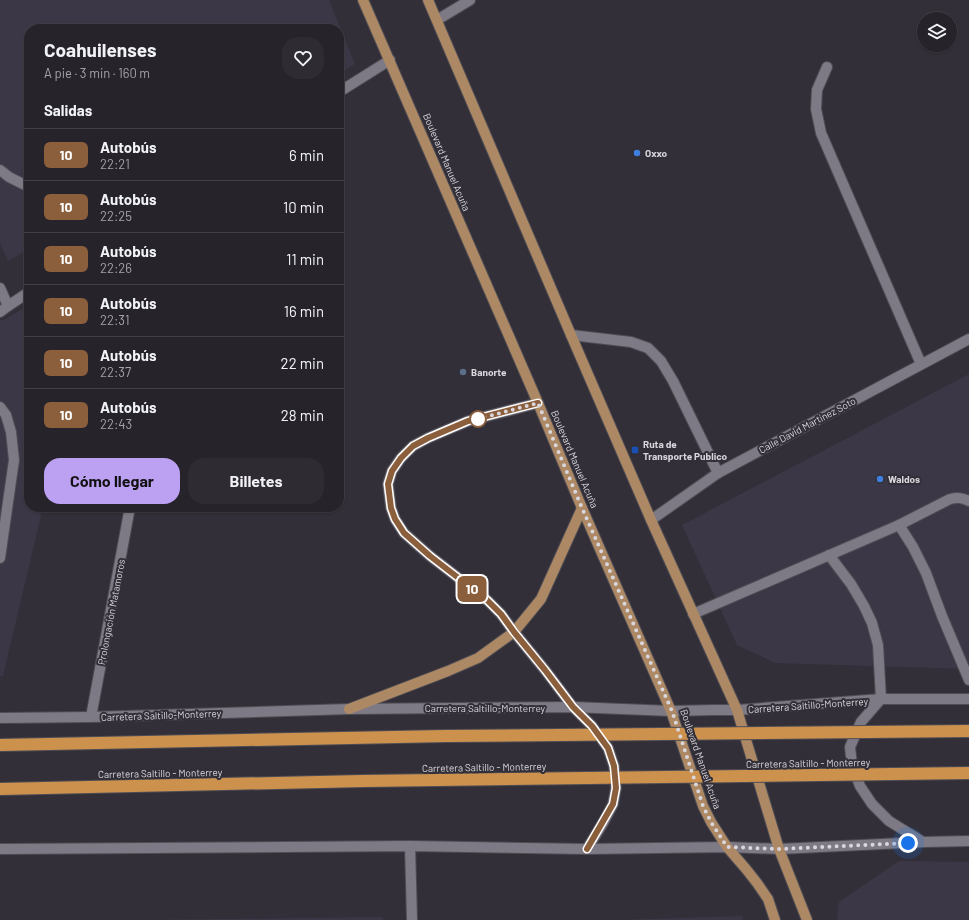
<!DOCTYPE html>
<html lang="es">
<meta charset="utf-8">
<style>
:root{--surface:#26232a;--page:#2e2b32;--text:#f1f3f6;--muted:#a4a4a8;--line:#424047;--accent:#bca0f2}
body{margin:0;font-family:Barlow,sans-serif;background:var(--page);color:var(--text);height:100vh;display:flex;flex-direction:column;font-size:15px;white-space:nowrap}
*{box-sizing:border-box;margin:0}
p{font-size:13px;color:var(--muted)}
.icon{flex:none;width:22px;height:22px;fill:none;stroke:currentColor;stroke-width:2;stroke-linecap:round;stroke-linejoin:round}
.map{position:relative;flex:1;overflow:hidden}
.details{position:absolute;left:24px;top:24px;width:320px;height:488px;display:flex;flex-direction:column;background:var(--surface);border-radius:16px;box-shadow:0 1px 3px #0004,0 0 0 1px var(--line)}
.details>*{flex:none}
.badge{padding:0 8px;border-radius:6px;font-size:14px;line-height:26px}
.fabs{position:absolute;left:917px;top:12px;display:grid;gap:8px}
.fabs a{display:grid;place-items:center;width:40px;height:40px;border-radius:50%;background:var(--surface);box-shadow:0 1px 3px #0004,0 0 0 1px var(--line);font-size:20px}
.you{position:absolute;width:20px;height:20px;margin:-10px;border:3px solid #fff;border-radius:50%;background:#1a73e8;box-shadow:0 0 0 6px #1a73e833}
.map>.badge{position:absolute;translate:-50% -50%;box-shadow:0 0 0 2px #fff}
h2{padding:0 20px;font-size:15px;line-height:36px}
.round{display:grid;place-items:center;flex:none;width:42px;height:42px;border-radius:16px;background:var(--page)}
.overview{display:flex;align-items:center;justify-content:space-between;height:68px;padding:0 20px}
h1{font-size:19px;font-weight:700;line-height:30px}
.action{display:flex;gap:8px;margin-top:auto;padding:8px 20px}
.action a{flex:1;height:46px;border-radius:16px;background:var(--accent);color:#111;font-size:16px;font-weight:700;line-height:46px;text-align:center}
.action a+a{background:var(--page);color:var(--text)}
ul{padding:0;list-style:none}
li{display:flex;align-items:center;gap:12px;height:52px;padding:0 20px;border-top:1px solid var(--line)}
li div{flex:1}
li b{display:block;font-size:15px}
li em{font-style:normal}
li .badge{min-width:44px;font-weight:700;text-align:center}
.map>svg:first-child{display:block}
.built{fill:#3c3746}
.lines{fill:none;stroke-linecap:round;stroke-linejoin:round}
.lane-casing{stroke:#4f4d54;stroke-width:12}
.street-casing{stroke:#4f4d54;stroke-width:12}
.primary-casing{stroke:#4f4d54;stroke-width:12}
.lane{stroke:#7e7a85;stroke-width:10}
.street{stroke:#7e7a85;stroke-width:10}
.primary{stroke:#ad8864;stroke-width:10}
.highway-bridge-casing{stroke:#4f4d54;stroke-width:14;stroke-linecap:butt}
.highway-bridge{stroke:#cd914e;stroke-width:12}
.line-casing{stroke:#fff;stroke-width:9}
.line{stroke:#8b5e3c;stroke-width:6}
.walk{stroke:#d9d7dd;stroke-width:4;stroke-dasharray:0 7.2}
.shop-dot{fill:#3f7fe0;stroke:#322f38;stroke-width:1.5}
.service-dot{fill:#5c6f8a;stroke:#322f38;stroke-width:1.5}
.stop-dot{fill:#fff;stroke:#8b5e3c;stroke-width:2}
.transit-dot{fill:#1a4fb4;stroke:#322f38;stroke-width:1.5}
.labels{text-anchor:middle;stroke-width:4;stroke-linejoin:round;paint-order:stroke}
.poi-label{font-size:10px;font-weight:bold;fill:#d9d7dd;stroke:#322f38;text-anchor:start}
.street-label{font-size:10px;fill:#d9d7dd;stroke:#322f38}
</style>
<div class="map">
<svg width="969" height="920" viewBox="0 0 969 920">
<rect width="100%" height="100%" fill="#322f38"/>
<g class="built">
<polygon points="0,0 329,0 355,64 339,73 339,29 29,29 29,249 8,261 0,243"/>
<polygon points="29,305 29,507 43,507 3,676 0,676 0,319 2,321"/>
<polygon points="969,374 969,669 775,663 737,645 682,525"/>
<polygon points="899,861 969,862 969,920 837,920 839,902"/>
<polygon points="742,916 743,920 618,920"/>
<polygon points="382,917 383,920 147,920"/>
</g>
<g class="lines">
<defs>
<g id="lane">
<polyline points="0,170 9,177 29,187"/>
<polyline points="0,312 8,306"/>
<polyline points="571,335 631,342 648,348 661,361 673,381 718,473"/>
<polyline points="538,403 468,421 428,438 413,446 401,458 392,471 388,484 391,508 395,519 404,533 430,556 487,600 501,614 514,632 545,670 573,707"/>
<polyline points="0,407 6,415 11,432 14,460 0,558"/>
<polyline points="899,525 913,547 926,573 942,616 969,680"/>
<polyline points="829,555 851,584 864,606 872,623 878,645 881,699"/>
<path d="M 693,614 L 899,525 L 950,499 C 958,497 962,498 969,501"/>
</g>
<g id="street">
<polyline points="437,20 470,0"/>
<polyline points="827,67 817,90 816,109 821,133 921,364"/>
<polyline points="339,92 390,60"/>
<polyline points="0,288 8,306 29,292"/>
<polyline points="651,520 718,473 969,339"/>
<polyline points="881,699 861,722 850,747 852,765 860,786 872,804 889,821 923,842"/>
<polyline points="573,707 592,726 608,748 614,766 616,788 613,804 603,823 587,849"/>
<polyline points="91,717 130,507"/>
<polyline points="0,718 91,717 349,709 573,707 671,711 714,710 737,710 881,699 969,699"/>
<polyline points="410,846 412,920"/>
<polyline points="0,849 410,846 587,849 727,847 779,849 923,842 969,841"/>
</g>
<g id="primary">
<polyline points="363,0 538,403 582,508 671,711 703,806 711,822 727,847 746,869 757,883 768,899 775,920"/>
<polyline points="428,0 571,335 651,520 737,710 779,849 807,920"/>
<polyline points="349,709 448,671 478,658 514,632 541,599 582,508"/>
</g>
</defs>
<use href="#lane" class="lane-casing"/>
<use href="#street" class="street-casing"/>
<use href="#primary" class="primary-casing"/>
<use href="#lane" class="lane"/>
<use href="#street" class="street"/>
<use href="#primary" class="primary"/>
<defs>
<g id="highway-bridge">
<polyline points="0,745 446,736 969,731"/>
<polyline points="0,789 363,781 969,773"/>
</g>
</defs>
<use href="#highway-bridge" class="highway-bridge-casing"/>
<use href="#highway-bridge" class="highway-bridge"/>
</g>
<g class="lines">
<defs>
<polyline id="line" points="538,403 468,421 428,438 413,446 401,458 392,471 388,484 391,508 395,519 404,533 430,556 487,600 501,614 514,632 545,670 573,707 592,726 608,748 614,766 616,788 613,804 587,849"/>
</defs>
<use href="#line" class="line-casing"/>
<use href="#line" class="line"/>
<polyline class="walk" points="478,419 538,403 582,508 672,711 703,806 711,822 727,847 779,849 908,843"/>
</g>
<g class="shop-dot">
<circle cx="637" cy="153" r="4"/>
<circle cx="880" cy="479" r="4"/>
</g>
<circle class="service-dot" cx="463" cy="372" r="4"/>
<circle class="stop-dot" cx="478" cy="419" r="8"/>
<rect class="transit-dot" x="631" y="446" width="8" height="8" rx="2"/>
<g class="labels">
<g class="poi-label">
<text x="645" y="157">Oxxo</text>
<text x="471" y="376">Banorte</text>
<text x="643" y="448">Ruta de<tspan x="643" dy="12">Transporte Publico</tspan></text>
<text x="888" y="483">Waldos</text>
</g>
<g class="street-label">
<text transform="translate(447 162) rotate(67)" y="4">Boulevard Manuel Acuña</text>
<text transform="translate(807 425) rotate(-28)" y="4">Calle David Martínez Soto</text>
<text transform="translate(575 459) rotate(67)" y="4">Boulevard Manuel Acuña</text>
<text transform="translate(111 612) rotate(-79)" y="4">Prolongación Matamoros</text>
<text transform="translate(808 705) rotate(-4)" y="4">Carretera Saltillo-Monterrey</text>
<text x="485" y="712">Carretera Saltillo-Monterrey</text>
<text transform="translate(161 715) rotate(-2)" y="4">Carretera Saltillo-Monterrey</text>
<text transform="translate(701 759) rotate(71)" y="4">Boulevard Manuel Acuña</text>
<text transform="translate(808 763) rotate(-1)" y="4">Carretera Saltillo - Monterrey</text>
<text transform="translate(484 767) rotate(-1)" y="4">Carretera Saltillo - Monterrey</text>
<text transform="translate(160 773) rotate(-1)" y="4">Carretera Saltillo - Monterrey</text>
</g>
</g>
</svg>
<div class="fabs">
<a><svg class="icon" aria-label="layers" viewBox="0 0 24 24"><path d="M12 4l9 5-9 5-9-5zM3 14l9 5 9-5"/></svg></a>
</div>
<div class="you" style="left:908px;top:843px"></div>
<b class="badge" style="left:472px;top:589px;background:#8b5e3c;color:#fff">10</b>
<section class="details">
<div class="overview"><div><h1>Coahuilenses</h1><p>A pie · 3 min · 160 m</p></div><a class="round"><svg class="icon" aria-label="heart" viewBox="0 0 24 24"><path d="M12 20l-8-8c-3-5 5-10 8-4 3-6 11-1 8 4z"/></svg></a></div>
<h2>Salidas</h2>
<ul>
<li><span class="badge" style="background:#8b5e3c;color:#fff">10</span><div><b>Autobús</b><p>22:21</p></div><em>6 min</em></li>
<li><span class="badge" style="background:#8b5e3c;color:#fff">10</span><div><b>Autobús</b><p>22:25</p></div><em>10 min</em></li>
<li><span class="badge" style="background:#8b5e3c;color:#fff">10</span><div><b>Autobús</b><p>22:26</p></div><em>11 min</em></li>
<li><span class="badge" style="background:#8b5e3c;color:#fff">10</span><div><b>Autobús</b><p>22:31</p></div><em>16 min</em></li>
<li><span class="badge" style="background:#8b5e3c;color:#fff">10</span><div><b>Autobús</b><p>22:37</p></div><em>22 min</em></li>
<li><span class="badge" style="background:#8b5e3c;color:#fff">10</span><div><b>Autobús</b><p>22:43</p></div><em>28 min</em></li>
</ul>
<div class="action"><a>Cómo llegar</a><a>Billetes</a></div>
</section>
</div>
